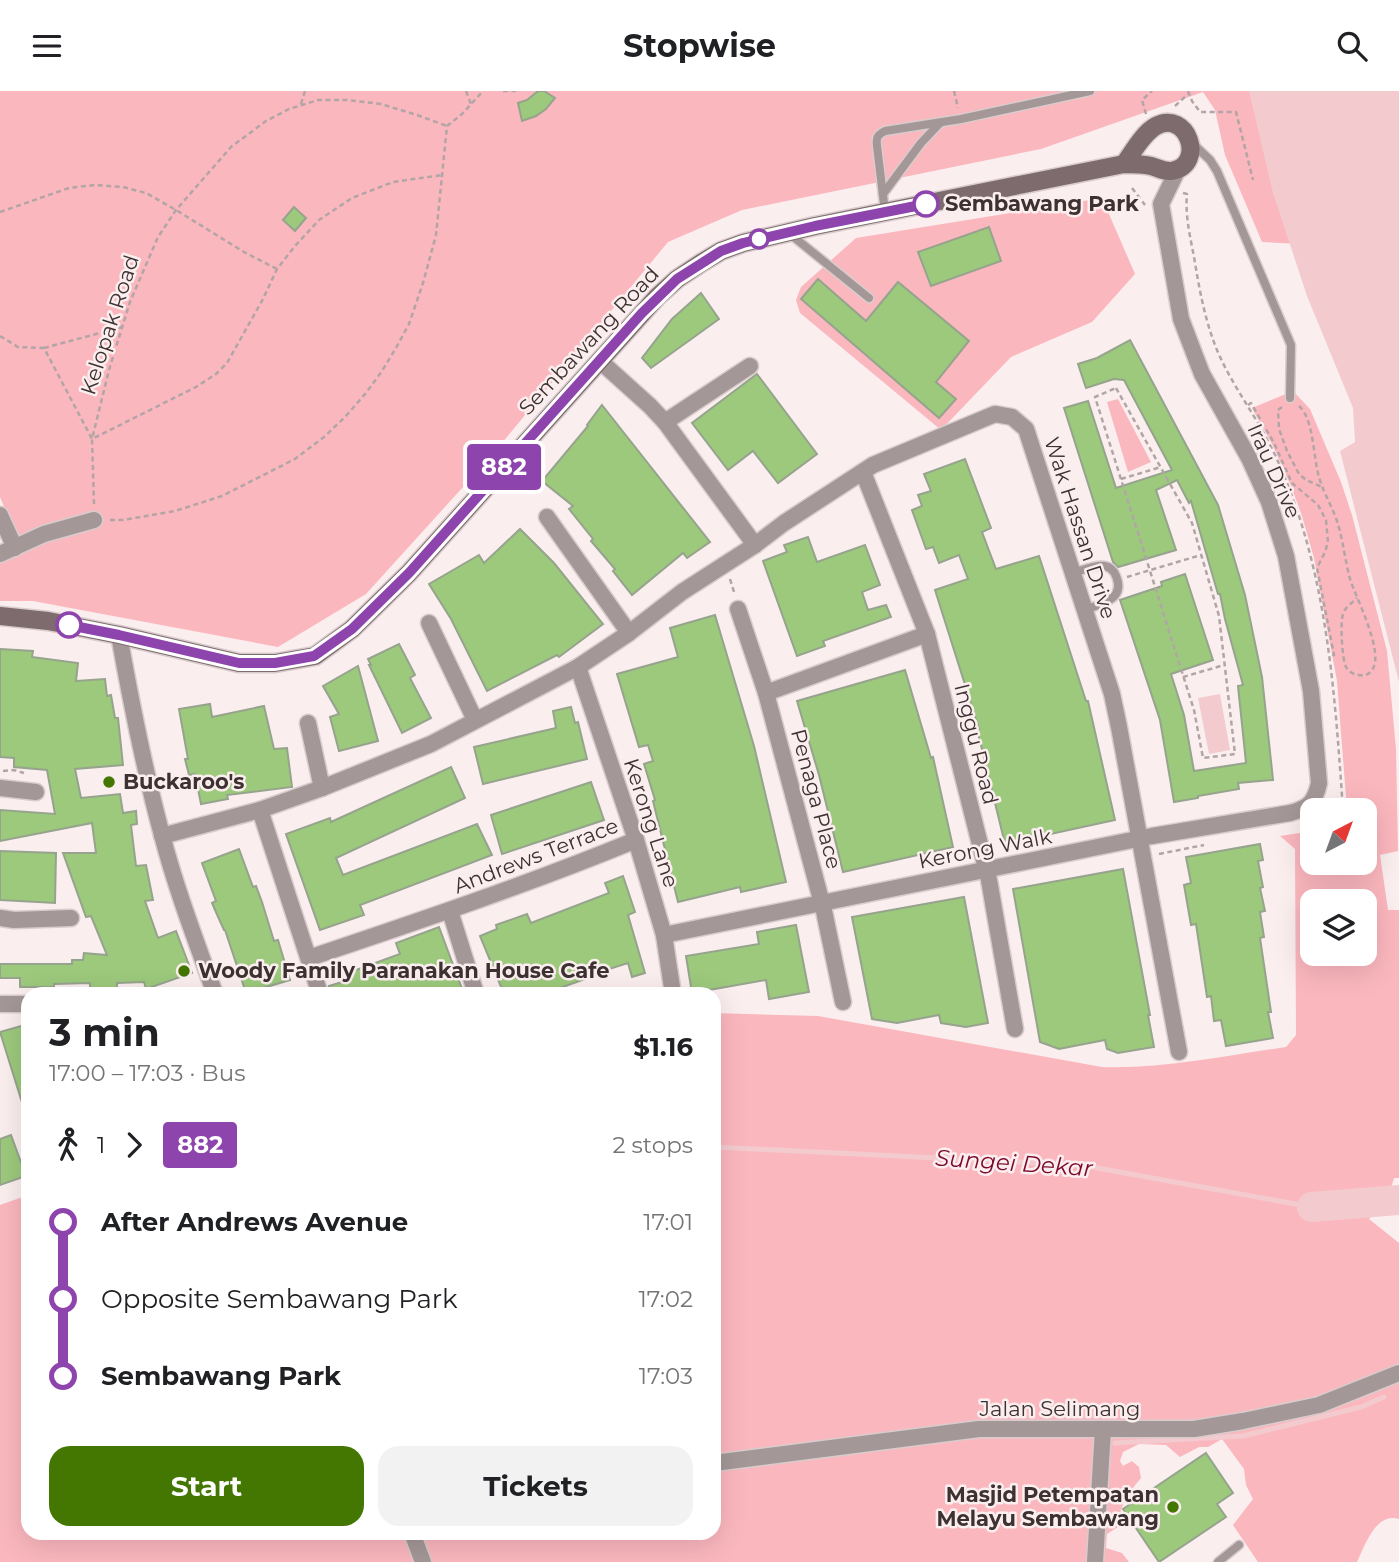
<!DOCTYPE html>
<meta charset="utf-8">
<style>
:root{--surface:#fff;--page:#f2f2f2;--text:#202124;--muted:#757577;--accent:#437701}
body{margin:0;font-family:Montserrat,sans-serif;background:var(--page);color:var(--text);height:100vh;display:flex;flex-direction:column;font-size:26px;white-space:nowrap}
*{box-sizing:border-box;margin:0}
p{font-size:23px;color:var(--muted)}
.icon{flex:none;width:38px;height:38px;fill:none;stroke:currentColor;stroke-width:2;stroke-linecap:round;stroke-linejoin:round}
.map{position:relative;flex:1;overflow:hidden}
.drawer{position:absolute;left:21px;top:896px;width:700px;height:553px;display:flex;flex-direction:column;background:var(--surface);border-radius:21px;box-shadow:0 7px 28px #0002}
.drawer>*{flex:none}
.badge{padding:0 14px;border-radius:5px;font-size:24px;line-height:46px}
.needle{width:46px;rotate:41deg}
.fabs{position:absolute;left:1300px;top:707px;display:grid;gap:14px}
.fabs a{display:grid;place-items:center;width:77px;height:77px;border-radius:14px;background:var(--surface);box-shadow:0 7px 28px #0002;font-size:35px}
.map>.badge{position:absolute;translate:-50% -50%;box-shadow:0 0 0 4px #fff}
.legs{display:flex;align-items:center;gap:10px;height:77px;padding:0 28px;font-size:23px}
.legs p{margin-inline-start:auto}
.overview{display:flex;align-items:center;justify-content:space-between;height:119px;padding:0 28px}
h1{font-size:38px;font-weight:700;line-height:52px}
.cta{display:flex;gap:14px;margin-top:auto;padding:14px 28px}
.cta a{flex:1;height:80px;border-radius:21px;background:var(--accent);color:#fff;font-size:28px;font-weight:700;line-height:80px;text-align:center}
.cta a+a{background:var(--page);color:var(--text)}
ul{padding:0 28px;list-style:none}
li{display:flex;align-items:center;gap:24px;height:77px;font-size:26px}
li i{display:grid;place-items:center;width:10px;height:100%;margin:0 9px;background:currentColor}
li i::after{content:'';width:18px;height:18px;margin:-9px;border:5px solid;border-radius:50%;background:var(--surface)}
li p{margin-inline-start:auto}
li:first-child i{background:linear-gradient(#0000 50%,currentColor 0)}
li:last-child i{background:linear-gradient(currentColor 50%,#0000 0)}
header{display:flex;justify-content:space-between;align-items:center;height:91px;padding:0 28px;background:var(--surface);font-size:32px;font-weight:700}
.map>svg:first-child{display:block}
.green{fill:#fbb7be;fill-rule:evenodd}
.water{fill:#f3cbcf}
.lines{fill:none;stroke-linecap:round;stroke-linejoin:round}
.stream{stroke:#f3cbcf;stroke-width:5}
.river{stroke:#f3cbcf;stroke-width:30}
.building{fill:#9cc97c;stroke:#96a38d;stroke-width:2}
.lane-casing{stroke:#d9cccd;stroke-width:11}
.street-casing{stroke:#d9cccd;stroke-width:19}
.secondary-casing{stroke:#d9cccd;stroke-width:21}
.path{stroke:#b2a5a6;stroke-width:2.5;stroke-dasharray:5 3.5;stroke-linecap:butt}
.lane{stroke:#a49798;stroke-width:8}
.street{stroke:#a49798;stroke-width:16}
.secondary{stroke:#7e6b6d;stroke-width:18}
.line-1-casing{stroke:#fff;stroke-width:16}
.line-1{stroke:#8e44ad;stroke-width:10}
.stop-1-dot{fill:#fff;stroke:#8e44ad;stroke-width:3.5}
.poi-dot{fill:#437701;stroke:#fbeeef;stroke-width:2.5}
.labels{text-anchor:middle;stroke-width:5;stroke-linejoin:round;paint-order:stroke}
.stop-label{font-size:21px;font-weight:bold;fill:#3d3132;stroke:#fbeeef;text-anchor:start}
.street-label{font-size:21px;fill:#3d3132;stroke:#fbeeef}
.poi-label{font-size:21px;font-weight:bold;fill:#3d3132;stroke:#fbeeef;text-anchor:start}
.water-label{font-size:23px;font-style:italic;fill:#7c092d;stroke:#fbeeef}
</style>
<header><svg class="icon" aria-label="menu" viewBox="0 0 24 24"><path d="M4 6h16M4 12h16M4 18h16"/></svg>Stopwise<svg class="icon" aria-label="search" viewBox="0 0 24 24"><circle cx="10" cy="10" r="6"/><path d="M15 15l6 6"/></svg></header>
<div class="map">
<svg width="1399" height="1471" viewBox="0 0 1399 1471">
<rect width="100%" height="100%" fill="#fbeeef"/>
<g class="green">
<polygon points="0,0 1272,0 1319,154 1262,151 1225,64 1215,19 1203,1 1041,58 742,119 668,151 492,364 366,503 278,556 33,510 0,510 0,471 23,460 0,406"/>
<polygon points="1102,107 1135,183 1092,231 1011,266 941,339 800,222 796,209 801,196 856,147"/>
<path d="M 1293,300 L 1310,318 L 1341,391 L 1352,424 L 1387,560 L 1396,658 L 1398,760 L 1380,764 L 1388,819 L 1399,819 L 1399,1087 L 1394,1087 L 1389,1104 L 1369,1128 L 1399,1152 L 1399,1428 C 1376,1421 1365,1454 1357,1471 L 1258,1471 L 1233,1434 L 1253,1408 L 1246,1394 L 1244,1378 L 1222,1348 L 1208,1356 L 1199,1356 L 1180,1366 L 1166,1354 L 1139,1353 L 1123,1361 L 1120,1370 L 1123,1375 L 1132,1370 L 1139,1376 L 1141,1387 C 1128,1402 1119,1416 1118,1436 L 1107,1443 L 1106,1457 L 1122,1462 L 1129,1471 L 0,1471 L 0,1114 L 28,1104 L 28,1442 L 714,1442 L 714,922 L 818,925 L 1102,976 C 1163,978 1225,965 1286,956 L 1296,944 L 1295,758 L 1280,745 L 1312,740 L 1312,772 L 1365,772 L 1365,719 L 1347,719 L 1337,590 L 1314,467 L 1302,425 L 1291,395 L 1272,353 L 1252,317 ZM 1312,810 L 1365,810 L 1365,863 L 1312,863 Z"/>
<polygon points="1118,308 1151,371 1128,381 1107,311"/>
</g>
<g class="water">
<polygon points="1249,0 1399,0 1399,591 1340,360 1355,351 1353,317 1307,205 1273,102"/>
<polygon points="1220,603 1230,659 1209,663 1198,607"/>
</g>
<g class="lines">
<g class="stream">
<polyline points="714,1056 1081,1074 1312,1116"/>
<polyline points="1115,1352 1243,1345 1361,1316 1384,1306"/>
</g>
<polyline class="river" points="1312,1116 1399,1109"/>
</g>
<g class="building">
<polygon points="538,0 544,0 555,7 546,18 536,25 522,30 518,12 527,9"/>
<polygon points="294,116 306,127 295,140 283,129"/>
<polygon points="989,136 1001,170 931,195 918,161"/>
<polygon points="818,188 866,230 898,191 969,250 936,291 956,308 939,327 801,208"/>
<polygon points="701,202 719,228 651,277 642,267 672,228"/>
<polygon points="1130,249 1218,414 1245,504 1262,586 1271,670 1273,689 1238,692 1239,698 1198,705 1198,707 1174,711 1160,629 1120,509 1162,495 1161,491 1185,483 1213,569 1171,583 1184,624 1194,680 1246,672 1238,595 1243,594 1225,528 1220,503 1218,503 1191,410 1189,412 1177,389 1156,399 1176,459 1118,476 1113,471 1064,317 1088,310 1116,397 1172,379 1124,289 1114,288 1086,297 1078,273 1097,267"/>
<polygon points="757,283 817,363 778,392 753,360 728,379 692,332"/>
<polygon points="602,314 710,451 687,467 683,462 632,504 613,480 615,478 591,450 593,448 569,418 573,415 542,390 588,335 587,334"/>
<polygon points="965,368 991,437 982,441 996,478 1039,465 1086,610 1088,610 1115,729 1005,753 977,638 979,638 935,499 968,488 959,464 939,472 933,456 926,458 912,419 922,415 918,404 931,400 924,383"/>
<polygon points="520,438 554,472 603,533 559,566 557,564 487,600 451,528 429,493 479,464 484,472"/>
<polygon points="808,446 817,471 865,454 880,494 862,501 868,519 886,514 891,526 823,550 825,555 797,565 763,470 787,461 784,454"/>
<polygon points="715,524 754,655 786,791 741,801 740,796 678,811 653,710 655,709 644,673 653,670 648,654 639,656 617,583 678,566 670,537"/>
<polygon points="399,553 415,584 410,587 431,627 402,642 369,574 371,574 368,568"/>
<polygon points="0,558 33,560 32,566 78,572 76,590 105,588 107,605 111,604 115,627 118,627 123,674 75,678 81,707 120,703 123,722 136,720 137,733 131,734 136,775 146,774 153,809 145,810 158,847 176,840 192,882 146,898 144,891 117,892 117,900 90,900 90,892 54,893 54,896 20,896 20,887 0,887 0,873 72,873 72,869 83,869 84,862 107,864 91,825 86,826 63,762 96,762 92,732 0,750 0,719 55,723 47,679 14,676 14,667 0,666"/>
<polygon points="358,575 378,650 339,660 330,626 339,623 323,595"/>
<polygon points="905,579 931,667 933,666 953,756 843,781 819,684 797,610"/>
<polygon points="210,613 212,626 264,615 274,658 287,657 292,696 227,704 228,708 201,713 195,683 189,684 185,668 188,668 179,618"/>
<polygon points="571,616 575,632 578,631 587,668 483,693 474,656 556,637 553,620"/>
<polygon points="451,676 465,707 336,767 343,784 477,733 492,764 360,814 364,824 320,839 286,743 330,727 331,731"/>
<polygon points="591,691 604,729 502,763 491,724"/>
<polygon points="1260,753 1263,769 1258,770 1263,796 1260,797 1265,820 1260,821 1264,846 1260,847 1271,921 1268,921 1273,947 1226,955 1221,929 1214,930 1211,905 1207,906 1196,833 1191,834 1184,794 1191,792 1186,766"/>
<polygon points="239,758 253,796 256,795 262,811 274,850 278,849 290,889 246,902 225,839 224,839 219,828 212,812 216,810 202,772"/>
<polygon points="0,760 56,762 55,812 0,809"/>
<polygon points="1123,778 1150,924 1148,924 1154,956 1118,962 1107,958 1105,949 1059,958 1040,951 1013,798"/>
<polygon points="623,785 635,821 628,824 645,882 632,886 628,872 593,883 594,885 554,899 556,903 504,903 480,845 497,838 496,834 527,823 531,832 609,802 605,792"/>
<polygon points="964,806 988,932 966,936 941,932 939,924 897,932 872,928 852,826"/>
<polygon points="796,834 809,901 769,908 766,889 692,902 686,865 759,853 757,841"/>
<polygon points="439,836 464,903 330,903 329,895 352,888 350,881 400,863 396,852"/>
<polygon points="28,933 28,1020 25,1021 0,941"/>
<polygon points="11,1044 26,1085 0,1094 0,1048"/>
<polygon points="1206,1362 1233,1402 1217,1413 1226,1426 1159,1471 1123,1418"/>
</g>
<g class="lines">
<defs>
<g id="lane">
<polyline points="1192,52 1210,69 1217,80 1291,254 1290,307"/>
<polyline points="883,103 921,52 940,32"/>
<path d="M 885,121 L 877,55 C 876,47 877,44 885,40 L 961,28 L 1090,0"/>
<polyline points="790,143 869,207"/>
<path d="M 1072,482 C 1081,480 1095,473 1105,475 C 1110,476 1114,480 1116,485 C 1126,509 1101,513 1084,519"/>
<polyline points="1218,1471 1239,1454"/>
</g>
<g id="street">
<polyline points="600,270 650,315 665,331 755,454"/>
<polyline points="665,331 750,275"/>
<polyline points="863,381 927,543 989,789 1015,938"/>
<polyline points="0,424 15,457"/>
<polyline points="547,426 629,542"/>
<polyline points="0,463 44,443 94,429"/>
<polyline points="738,518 766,602 824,820 843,911"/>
<polyline points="429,532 475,629"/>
<path d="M 119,544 C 131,611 144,678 162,744 C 176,798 196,850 215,903"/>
<polyline points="578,576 636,749 664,844 673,903"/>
<polyline points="766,602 927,543"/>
<polyline points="308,632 322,697"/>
<polyline points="0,697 36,701"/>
<polyline points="260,719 320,903"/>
<polyline points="162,745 260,719 322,697 431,653 578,576 629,542 682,501 755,454 784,432 873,374 995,323 1012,326 1026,338 1112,603 1119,636 1179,961"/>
<polyline points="450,820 476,903"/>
<polyline points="0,827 14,829 71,827"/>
<path d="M 664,844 L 1152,745 L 1290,722 C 1309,717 1315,711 1319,692 L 1311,600 L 1286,465 L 1269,411 L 1249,367 L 1202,283 L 1181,228 L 1161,113 L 1178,78"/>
<path d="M 309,867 C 419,830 529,793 636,749"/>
<polyline points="0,913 28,913"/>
<polyline points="714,1372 979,1338 1194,1338 1243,1330 1319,1314 1399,1282"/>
<polyline points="412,1442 423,1471"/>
<polyline points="1095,1471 1103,1338"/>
</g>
<path id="secondary" d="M 0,525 L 48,530 L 119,544 L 239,572 L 275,572 L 315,565 L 352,538 L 409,482 L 657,206 L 677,188 L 701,172 L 721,160 L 743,152 L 815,135 L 1124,73 C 1132,73 1143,73 1151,75 C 1159,77 1163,81 1172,80 C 1207,73 1187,18 1156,35 C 1143,42 1133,61 1124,73"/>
</defs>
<use href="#lane" class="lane-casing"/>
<use href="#street" class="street-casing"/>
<use href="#secondary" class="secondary-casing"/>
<g class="path">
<polyline points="466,0 471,13"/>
<polyline points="503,0 516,0"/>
<polyline points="954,0 958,17"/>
<polyline points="1188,0 1192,10 1200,21 1236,21 1253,89"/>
<polyline points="301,13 305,0"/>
<polyline points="1175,15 1188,3"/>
<polyline points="1146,23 1142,9 1152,0"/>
<polyline points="1132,97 1145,114"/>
<path d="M 1183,102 L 1187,103 C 1185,124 1190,145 1194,166 C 1199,196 1204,225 1215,254 C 1228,288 1252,319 1269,352 C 1281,375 1291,401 1299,425 C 1330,521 1336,620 1343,719"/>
<polyline points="0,121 69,97 95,94 123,96 146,102 176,119 244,161 277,178"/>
<polyline points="0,245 18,256 44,257 92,348 196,296 216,283 227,272 263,208 277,178 295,155 319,129 352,107 393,91 442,84"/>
<polyline points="44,257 122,236"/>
<polygon points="1116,297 1192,432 1219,525 1235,663 1203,667 1194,619 1095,306"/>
<polyline points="1248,314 1251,312 1274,352 1292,392 1318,414 1326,429 1328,451 1325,461 1317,477 1334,564 1330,564"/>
<path d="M 1299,315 C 1314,328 1313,366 1319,386 C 1323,401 1332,415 1337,430 C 1343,449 1345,469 1350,488 C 1356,507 1385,562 1372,579 C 1369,584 1364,585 1358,584 C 1354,584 1348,580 1346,576 C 1342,568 1340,531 1343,523 C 1345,516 1352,512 1357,507"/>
<polyline points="1282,316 1278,319 1279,338 1287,360 1299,383 1306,389 1322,396"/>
<polyline points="1121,388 1161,376"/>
<polyline points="94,413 92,348 109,279 130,211 158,146 176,119 231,56 266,30 289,18 318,9 347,9 381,13 417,24 447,35"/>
<polyline points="110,429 123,429 175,420 222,405 295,368 324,346 345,326 366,302 382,280 396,257 409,233 423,192 436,144 447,35 462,23 483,0"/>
<polyline points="1127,486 1201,464"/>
<polyline points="730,488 734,501"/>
<polyline points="1183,586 1224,574"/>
<polyline points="3,680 14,679 24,682"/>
<polyline points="1159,763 1204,754"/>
<polyline points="49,903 64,903"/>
</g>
<use href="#lane" class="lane"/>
<use href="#street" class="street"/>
<use href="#secondary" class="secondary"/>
</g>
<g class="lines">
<defs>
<polyline id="line-1" points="69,534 119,544 239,572 275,572 314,565 352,538 409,482 642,222 677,188 721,160 743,152 815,135 926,113"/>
</defs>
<use href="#line-1" class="line-1-casing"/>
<use href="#line-1" class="line-1"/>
</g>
<g class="stop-1-dot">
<circle cx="926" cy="113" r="12"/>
<circle cx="759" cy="148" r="9"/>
<circle cx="69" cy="534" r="12"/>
</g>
<g class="poi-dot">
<circle cx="109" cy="691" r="7"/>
<circle cx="184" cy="880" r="7"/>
<circle cx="1173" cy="1416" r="7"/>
</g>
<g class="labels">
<g class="stop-label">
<text x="945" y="120">Sembawang Park</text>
</g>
<g class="street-label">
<text transform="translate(110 234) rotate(-72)" y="7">Kelopak Road</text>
<text transform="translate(589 250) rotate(-47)" y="7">Sembawang Road</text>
<text transform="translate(1274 380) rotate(66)" y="7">Irau Drive</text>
<text transform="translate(1080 437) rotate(72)" y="7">Wak Hassan Drive</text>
<text transform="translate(976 653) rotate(76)" y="7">Inggu Road</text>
<text transform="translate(816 708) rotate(75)" y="7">Penaga Place</text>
<text transform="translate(651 732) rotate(72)" y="7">Kerong Lane</text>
<text transform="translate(985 758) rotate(-11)" y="7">Kerong Walk</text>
<text transform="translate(536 765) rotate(-21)" y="7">Andrews Terrace</text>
<text x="1060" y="1325">Jalan Selimang</text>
</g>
<g class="poi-label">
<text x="123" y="698">Buckaroo's</text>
<text x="198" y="887">Woody Family Paranakan House Cafe</text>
<text x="1159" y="1411" text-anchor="end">Masjid Petempatan<tspan x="1159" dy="24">Melayu Sembawang</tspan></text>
</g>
<g class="water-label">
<text transform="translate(1014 1072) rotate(4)" y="8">Sungei Dekar</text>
</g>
</g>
</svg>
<div class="fabs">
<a><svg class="needle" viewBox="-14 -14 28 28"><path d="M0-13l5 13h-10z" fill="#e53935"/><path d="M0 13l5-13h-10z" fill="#757577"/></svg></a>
<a><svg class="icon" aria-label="layers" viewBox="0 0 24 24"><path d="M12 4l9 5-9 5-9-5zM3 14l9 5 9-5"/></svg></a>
</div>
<b class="badge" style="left:504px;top:376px;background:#8e44ad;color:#fff">882</b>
<section class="drawer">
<div class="overview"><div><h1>3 min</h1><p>17:00 – 17:03 · Bus</p></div><b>$1.16</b></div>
<div class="legs"><svg class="icon" aria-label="walk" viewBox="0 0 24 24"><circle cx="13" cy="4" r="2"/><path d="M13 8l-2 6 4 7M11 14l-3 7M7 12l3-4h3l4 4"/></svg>1<svg class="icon" aria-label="forward" viewBox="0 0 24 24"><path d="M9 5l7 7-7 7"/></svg><b class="badge" style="background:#8e44ad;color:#fff">882</b><p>2 stops</p></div>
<ul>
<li><i style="color:#8e44ad"></i><b>After Andrews Avenue</b><p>17:01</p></li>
<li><i style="color:#8e44ad"></i><span>Opposite Sembawang Park</span><p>17:02</p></li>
<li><i style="color:#8e44ad"></i><b>Sembawang Park</b><p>17:03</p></li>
</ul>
<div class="cta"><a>Start</a><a>Tickets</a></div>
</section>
</div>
